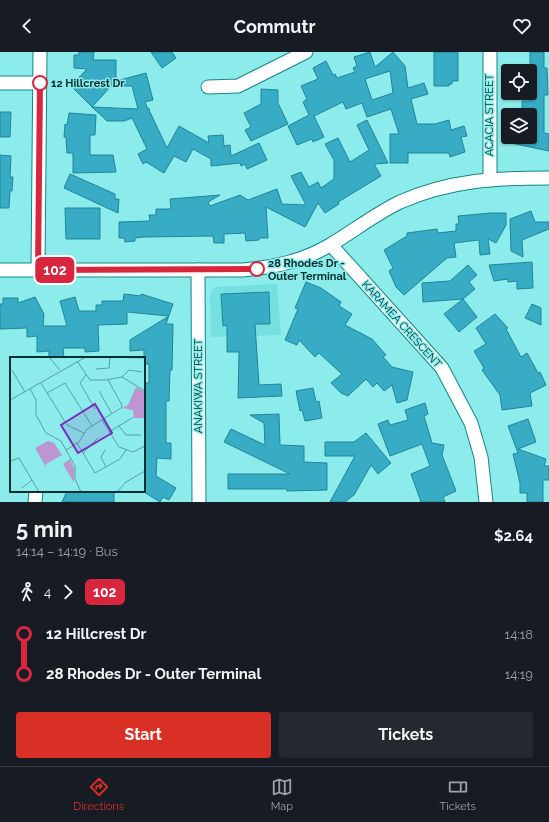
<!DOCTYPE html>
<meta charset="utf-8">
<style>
:root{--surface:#171b24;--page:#242831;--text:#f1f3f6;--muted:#9ea1a6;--line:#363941;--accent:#d93025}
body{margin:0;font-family:Raleway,sans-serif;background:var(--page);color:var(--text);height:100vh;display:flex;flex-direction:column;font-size:15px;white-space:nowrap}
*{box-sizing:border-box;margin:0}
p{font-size:13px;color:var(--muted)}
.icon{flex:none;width:22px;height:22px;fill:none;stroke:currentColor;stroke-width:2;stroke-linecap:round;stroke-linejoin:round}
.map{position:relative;height:450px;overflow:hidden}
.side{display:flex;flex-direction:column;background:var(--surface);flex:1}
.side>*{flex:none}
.badge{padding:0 8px;border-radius:6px;font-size:14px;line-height:26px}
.buttons{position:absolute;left:501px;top:12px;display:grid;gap:8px}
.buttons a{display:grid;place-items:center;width:36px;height:36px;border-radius:4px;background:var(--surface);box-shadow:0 1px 3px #0004;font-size:20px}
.map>.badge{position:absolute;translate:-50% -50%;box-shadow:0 0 0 2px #fff}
.legs{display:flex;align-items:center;gap:6px;height:44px;padding:0 16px;font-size:13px}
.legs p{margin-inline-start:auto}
.overview{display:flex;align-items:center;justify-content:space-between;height:68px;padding:0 16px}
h1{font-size:22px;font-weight:700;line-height:30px}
.primary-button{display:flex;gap:8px;margin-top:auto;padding:8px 16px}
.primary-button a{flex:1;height:46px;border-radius:4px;background:var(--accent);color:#fff;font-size:16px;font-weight:700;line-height:46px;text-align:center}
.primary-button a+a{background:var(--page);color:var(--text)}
ul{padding:0 16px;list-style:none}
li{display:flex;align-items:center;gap:14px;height:40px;font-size:15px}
li i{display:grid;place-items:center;width:6px;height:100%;margin:0 5px;background:currentColor}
li i::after{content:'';width:10px;height:10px;margin:-5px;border:3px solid;border-radius:50%;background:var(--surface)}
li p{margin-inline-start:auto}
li:first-child i{background:linear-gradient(#0000 50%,currentColor 0)}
li:last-child i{background:linear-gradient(currentColor 50%,#0000 0)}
header{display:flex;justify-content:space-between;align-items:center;height:52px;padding:0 16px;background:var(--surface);font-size:18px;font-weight:700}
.menu{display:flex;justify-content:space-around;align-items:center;height:56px;border-top:1px solid var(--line);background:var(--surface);font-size:11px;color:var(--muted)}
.menu a{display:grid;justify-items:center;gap:2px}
.menu .selected{color:var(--accent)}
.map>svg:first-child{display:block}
.built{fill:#74e1e0}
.building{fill:#37acc4;stroke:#218498;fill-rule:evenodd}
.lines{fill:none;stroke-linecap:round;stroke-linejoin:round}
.street-casing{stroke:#158484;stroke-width:15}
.street{stroke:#fff;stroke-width:13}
.line-1-casing{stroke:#fff;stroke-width:9}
.line-1{stroke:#d7263d;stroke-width:6}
.stop-1-dot{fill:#fff;stroke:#d7263d;stroke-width:2}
.labels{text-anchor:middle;stroke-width:3;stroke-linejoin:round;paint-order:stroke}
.stop-label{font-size:11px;font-weight:bold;fill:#033030;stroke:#8ceceb;text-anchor:start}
.street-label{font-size:11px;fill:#033030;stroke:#8ceceb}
.inset-road{fill:none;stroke:#55a1a0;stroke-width:1}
.view{fill:#7b2cbf;fill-opacity:0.15;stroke:#7b2cbf;stroke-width:2}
.inset-edge{fill:none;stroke:#033030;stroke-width:2}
</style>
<header><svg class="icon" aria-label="back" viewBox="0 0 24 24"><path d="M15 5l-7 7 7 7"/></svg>Commutr<svg class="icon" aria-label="heart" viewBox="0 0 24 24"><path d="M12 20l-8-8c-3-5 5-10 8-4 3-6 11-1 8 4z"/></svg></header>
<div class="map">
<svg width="549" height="450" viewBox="0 0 549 450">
<rect width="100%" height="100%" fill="#8ceceb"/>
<polygon class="built" points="277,232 281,283 211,285 210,242 214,235"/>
<g class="building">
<polygon points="79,0 94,0 93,8 116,8 116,29 146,21 153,48 145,50 148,57 150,57 149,58 167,96 179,74 209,91 208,84 223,83 224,94 230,93 231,104 259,91 267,108 247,117 245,112 241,114 240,111 211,114 211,107 193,97 186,110 174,104 164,121 146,110 143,112 138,102 147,97 132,66 124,69 107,69 92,55 138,57 132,34 111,34 92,55 71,34 87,17 74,16 74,3 79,3"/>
<polygon points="151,0 172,0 176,6 162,16"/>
<path d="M 370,0 L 375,15 L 393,0 L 405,14 L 408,36 L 424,31 L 428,42 L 411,47 L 417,72 L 435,72 L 449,68 L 451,78 L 464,74 L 467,84 L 461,85 L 465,100 L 450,105 L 449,101 L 408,101 L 408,111 L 390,111 L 390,82 L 399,82 L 391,57 L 367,65 L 362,51 L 346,57 L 343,50 L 314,64 L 324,85 L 313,90 L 312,87 L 297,93 L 288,74 L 309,63 L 303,50 L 307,47 L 301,34 L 318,27 L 313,16 L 326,9 L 333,23 L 335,22 L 337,26 L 355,20 L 353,16 L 357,14 L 354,5 ZM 390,19 L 393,41 L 372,48 L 365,27 Z"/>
<polygon points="434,0 458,0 458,29 452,29 452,32 449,32 449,34 434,34"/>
<polygon points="530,0 544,0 544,16 547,16 548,43 544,43 544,81 549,82 549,99 506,90 506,85 530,85 530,63 522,63 522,49 530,49"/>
<polygon points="261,37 278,38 278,51 288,72 251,89 245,78 251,75 244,61 261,52"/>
<polygon points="0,60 11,60 10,85 0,85"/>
<polygon points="69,61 96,63 95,83 90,83 90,103 113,103 116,120 73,121 73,101 67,101 66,85 64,85 65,72 67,73"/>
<polygon points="367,68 388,111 374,112 381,124 338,150 339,152 325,161 318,151 305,175 266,155 268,186 259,186 259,188 246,189 245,181 224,182 224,191 214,191 213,184 144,185 135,186 135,189 125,190 124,186 119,186 119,170 150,169 149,163 156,163 156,157 171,157 170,147 220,143 208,150 210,154 240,143 248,148 277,137 282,152 306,153 291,124 301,120 309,135 318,130 321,136 334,127 334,108 325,92 338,86 350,110 369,98 357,73"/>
<polygon points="0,103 11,104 10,125 13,125 12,139 10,139 9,156 0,156"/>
<polygon points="70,122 115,142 115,147 119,147 118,161 64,136"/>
<polygon points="65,156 100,156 100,187 66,187"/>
<polygon points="531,159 535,170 549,170 549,177 522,188 523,205 511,199 510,167"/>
<polygon points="490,161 506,161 506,173 496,191 488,187 490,202 480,203 479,188 454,191 456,205 447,206 404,243 396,235 389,219 393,216 384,198 407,184 407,181 437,177 438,181 456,179 456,172 459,172 458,164"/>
<polygon points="532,210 533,236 517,237 517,229 508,230 508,227 494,229 489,213"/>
<polygon points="468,213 477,223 469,230 475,237 463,247 477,265 459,280 444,262 463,247 423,250 422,231 450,229"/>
<polygon points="306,230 321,236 341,250 339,254 352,262 345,273 372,287 386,303 383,305 392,315 413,320 407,348 397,351 392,333 384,339 377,331 373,335 366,327 348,344 341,341 331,331 342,322 319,301 315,305 299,288 297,293 285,288 298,257 295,256"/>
<polygon points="269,240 270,272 255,272 259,333 281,332 282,344 238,346 239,300 227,300 227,273 223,274 221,242"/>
<polygon points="124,242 141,244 141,242 173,252 166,272 173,272 172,318 170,318 169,349 166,349 166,391 171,391 171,407 157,406 156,424 176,436 169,448 163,445 160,450 144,440 144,331 149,331 149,312 144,312 144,298 130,299 130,288 169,264 127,260 127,272 98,273 99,299 85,300 85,296 63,296 64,306 49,306 49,299 37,300 37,284 27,285 27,276 0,277 0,252 3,252 3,246 18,246 18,251 35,245 44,262 43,274 67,274 60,249 75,245 79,259 96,259 96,253 102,253 102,249 123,249"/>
<polygon points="532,252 541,256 541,273 525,266"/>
<polygon points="495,262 508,276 506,277 521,305 527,301 538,321 540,320 546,333 530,341 532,354 502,358 500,343 482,318 484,316 474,299 486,292 476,276"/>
<polygon points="313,336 316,350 319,349 322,366 305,369 302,358 300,359 296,339"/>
<polygon points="425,351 428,362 424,364 432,391 444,393 442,403 456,439 443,445 445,450 421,450 411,422 430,414 422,392 390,404 378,372 388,368 390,373 408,368 405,358"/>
<polygon points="279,362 280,393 304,394 304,410 327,411 327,438 287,439 287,437 228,437 228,422 290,422 224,390 231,377 265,393 264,371 250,363"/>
<polygon points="528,367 536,390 518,397 546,407 544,414 549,414 549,428 543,428 543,450 527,450 527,441 520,441 520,431 513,402 518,401 508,374"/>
<polygon points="366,381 391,411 378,422 371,413 354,443 345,450 330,450 355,404 325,404 325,390 354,390"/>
<polygon points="67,439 114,439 114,450 62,450"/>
</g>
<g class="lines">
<defs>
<g id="street">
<polyline points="490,0 490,127"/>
<polyline points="0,31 39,31"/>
<polyline points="208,35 238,34 306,0"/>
<polyline points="331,193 442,316 471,371 481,405 486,450"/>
<path d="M 0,218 L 243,218 C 275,215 303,209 330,193 C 354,179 375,162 400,150 C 450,128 496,126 549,126"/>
<polyline points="38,218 40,0"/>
<polyline points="198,218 199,450"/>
<polyline points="35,450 36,439"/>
</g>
</defs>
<use href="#street" class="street-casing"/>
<use href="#street" class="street"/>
</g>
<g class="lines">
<defs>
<polyline id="line-1" points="40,31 38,218 257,217"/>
</defs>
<use href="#line-1" class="line-1-casing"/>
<use href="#line-1" class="line-1"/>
</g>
<g class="stop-1-dot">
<circle cx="40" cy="31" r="7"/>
<circle cx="257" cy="217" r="7"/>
</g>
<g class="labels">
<g class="stop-label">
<text x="51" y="35">12 Hillcrest Dr</text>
<text x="268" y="215">28 Rhodes Dr -<tspan x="268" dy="13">Outer Terminal</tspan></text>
</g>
<g class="street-label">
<text transform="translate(489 63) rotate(-90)" y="4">ACACIA STREET</text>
<text transform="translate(402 272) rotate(48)" y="4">KARAMEA CRESCENT</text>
<text transform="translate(198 334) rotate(-90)" y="4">ANAKIWA STREET</text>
</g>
</g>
<g transform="translate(10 305)">
<rect width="135" height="135" fill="#8ceceb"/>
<path d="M 126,30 L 135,35 L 135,61 L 122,61 L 124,59 L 123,53 L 112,51 L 118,48 ZM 38,84 L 44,86 L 52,98 L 36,107 L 36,110 L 25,91 ZM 60,102 L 64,111 L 64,126 L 53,107 Z" fill="#bd95d1"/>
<path class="inset-road" d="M 39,0 L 50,13M 93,0 L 135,1M 67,4 L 80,23 L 96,23 L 112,20 L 135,34M 86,12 L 99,11 L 100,0M 2,13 L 15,35M 76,18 L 70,26 L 85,52M 112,20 L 119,13 L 132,15M 31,26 L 57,68 L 74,76M 20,32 L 26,43 L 26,58 L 36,76 L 51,84 L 65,109 L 65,122 L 71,135M 89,34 L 102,57M 37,36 L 55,26 L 82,69M 0,43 L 76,0M 92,63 L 109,90 L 123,95 L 135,89M 109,69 L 116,78 L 131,78M 99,75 L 122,61M 67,86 L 85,116 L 110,102 L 116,93M 56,93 L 69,85 L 77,72 L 111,51 L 112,48 L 98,23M 95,93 L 91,100 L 96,110M 73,96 L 88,81M 0,104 L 9,101 L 29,135M 12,131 L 22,123M 107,135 L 116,125 L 135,114"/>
<path class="view" d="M 85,47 L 102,76 L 68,96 L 51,68 Z"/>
<rect width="135" height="135" class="inset-edge"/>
</g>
</svg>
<div class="buttons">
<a><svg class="icon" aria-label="locate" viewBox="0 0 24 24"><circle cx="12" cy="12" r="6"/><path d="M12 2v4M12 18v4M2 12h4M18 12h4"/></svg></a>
<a><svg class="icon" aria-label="layers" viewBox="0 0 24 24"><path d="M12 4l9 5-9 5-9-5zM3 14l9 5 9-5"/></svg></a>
</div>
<b class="badge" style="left:55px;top:218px;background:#d7263d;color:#fff">102</b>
</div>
<section class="side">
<div class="overview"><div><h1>5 min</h1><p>14:14 – 14:19 · Bus</p></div><b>$2.64</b></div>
<div class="legs"><svg class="icon" aria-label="walk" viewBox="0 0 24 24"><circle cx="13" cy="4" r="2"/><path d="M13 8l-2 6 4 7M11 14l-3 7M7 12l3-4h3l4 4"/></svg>4<svg class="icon" aria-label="forward" viewBox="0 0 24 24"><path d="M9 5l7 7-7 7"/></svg><b class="badge" style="background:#d7263d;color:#fff">102</b></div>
<ul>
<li><i style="color:#d7263d"></i><b>12 Hillcrest Dr</b><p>14:18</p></li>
<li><i style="color:#d7263d"></i><b>28 Rhodes Dr - Outer Terminal</b><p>14:19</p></li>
</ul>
<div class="primary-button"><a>Start</a><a>Tickets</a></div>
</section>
<nav class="menu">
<a class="selected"><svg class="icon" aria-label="directions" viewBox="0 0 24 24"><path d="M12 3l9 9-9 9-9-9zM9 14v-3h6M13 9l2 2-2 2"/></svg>Directions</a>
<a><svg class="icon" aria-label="map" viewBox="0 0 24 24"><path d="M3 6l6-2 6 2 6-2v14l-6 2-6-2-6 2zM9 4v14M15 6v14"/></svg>Map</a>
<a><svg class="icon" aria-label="tickets" viewBox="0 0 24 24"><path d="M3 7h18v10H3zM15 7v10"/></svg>Tickets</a>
</nav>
